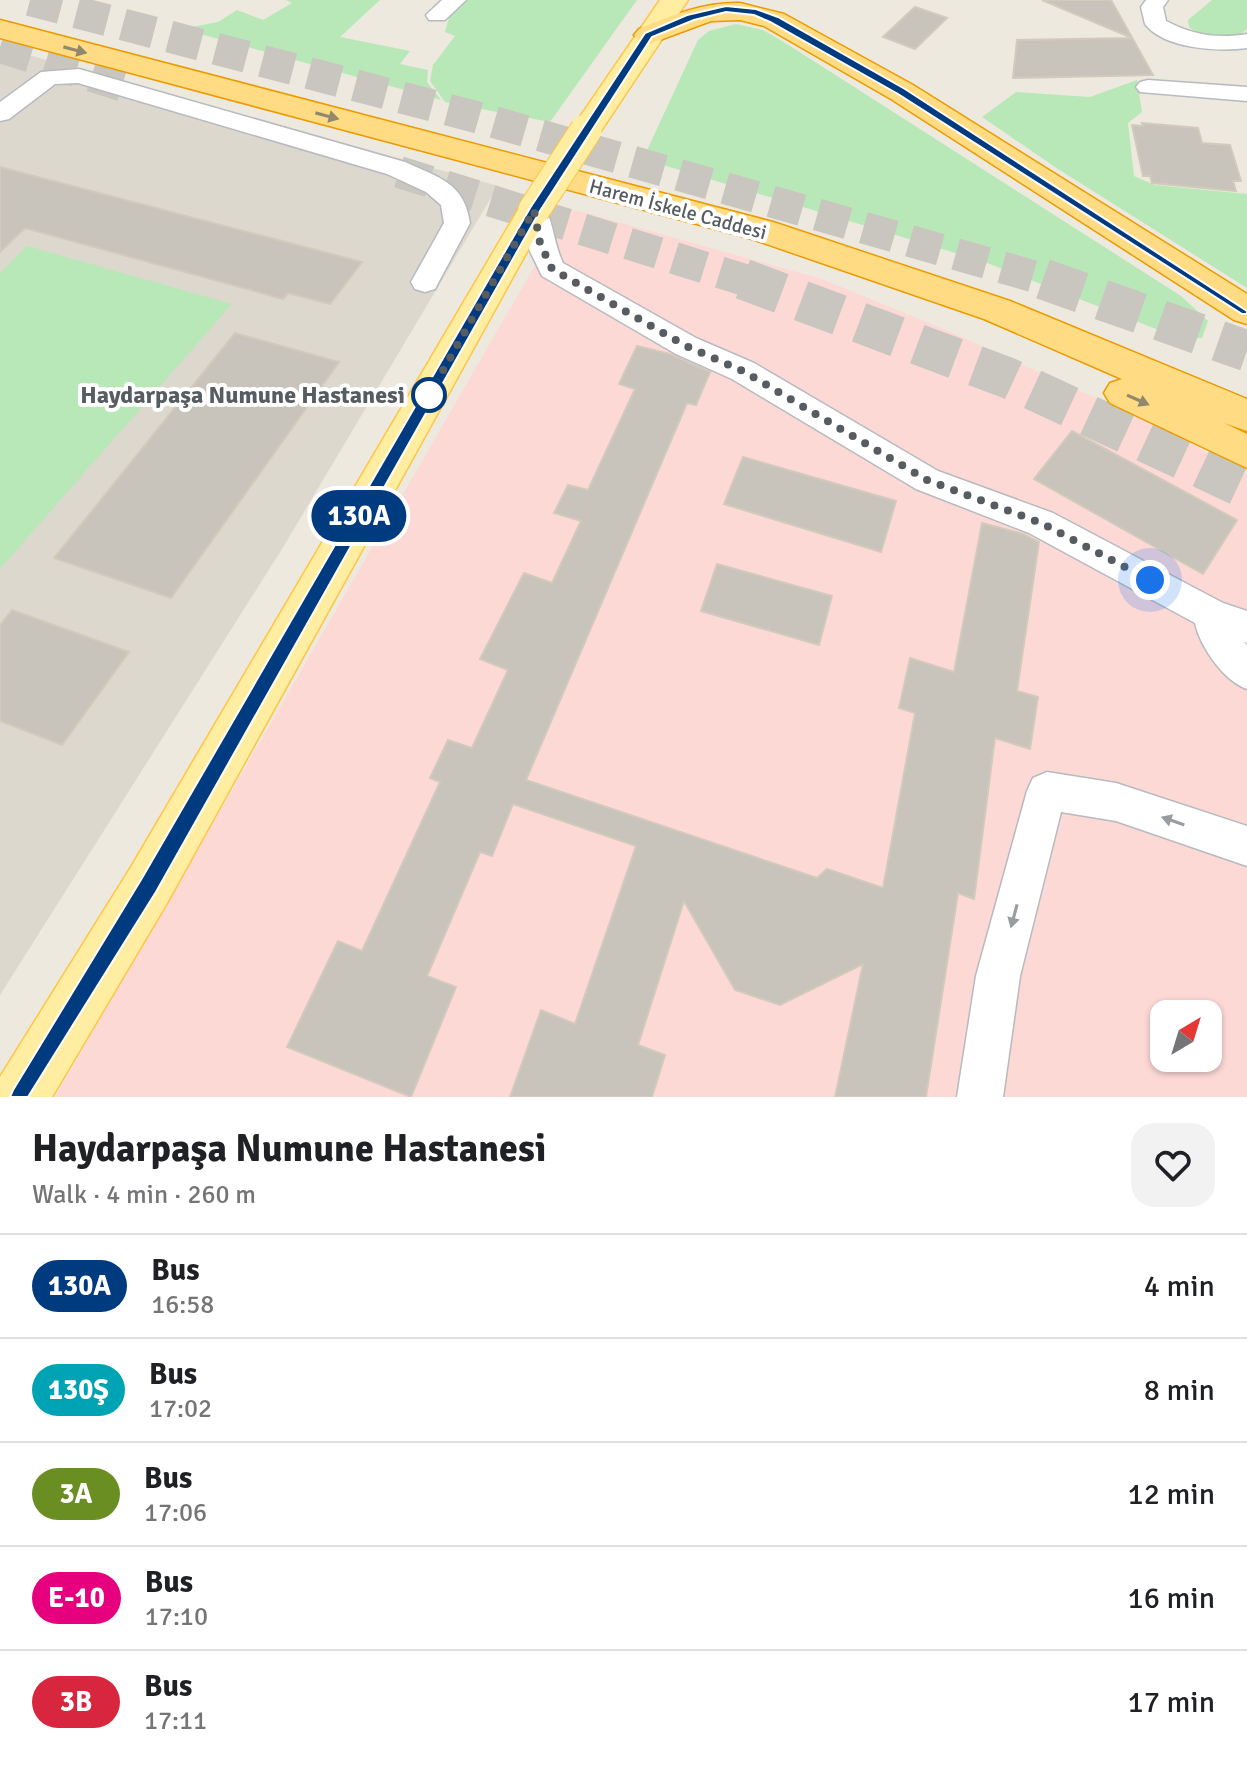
<!DOCTYPE html>
<meta charset="utf-8">
<style>
:root{--surface:#fff;--page:#f2f2f2;--text:#202124;--muted:#757577;--line:#e0e0e0}
body{margin:0;font-family:Signika,sans-serif;background:var(--page);color:var(--text);height:100vh;display:flex;flex-direction:column;font-size:30px;white-space:nowrap}
*{box-sizing:border-box;margin:0}
p{font-size:26px;color:var(--muted)}
.icon{flex:none;width:44px;height:44px;fill:none;stroke:currentColor;stroke-width:2;stroke-linecap:round;stroke-linejoin:round}
.map{position:relative;height:1097px;overflow:hidden}
.details{display:flex;flex-direction:column;background:var(--surface);flex:1}
.details>*{flex:none}
.badge{padding:0 16px;border-radius:26px;font-size:28px;line-height:52px}
.needle{width:52px;rotate:38deg}
.buttons{position:absolute;left:1150px;top:1000px;display:grid;gap:16px}
.buttons a{display:grid;place-items:center;width:72px;height:72px;border-radius:16px;background:var(--surface);box-shadow:0 2px 6px #0004;font-size:40px}
.you{position:absolute;width:40px;height:40px;margin:-20px;border:6px solid #fff;border-radius:50%;background:#1a73e8;box-shadow:0 0 0 12px #1a73e833}
.map>.badge{position:absolute;translate:-50% -50%;box-shadow:0 0 0 4px #fff}
.round{display:grid;place-items:center;flex:none;width:84px;height:84px;border-radius:24px;background:var(--page)}
.head{display:flex;align-items:center;justify-content:space-between;height:136px;padding:0 32px}
h1{font-size:38px;font-weight:700;line-height:60px}
ul{padding:0;list-style:none}
li{display:flex;align-items:center;gap:24px;height:104px;padding:0 32px;border-top:2px solid var(--line)}
li div{flex:1}
li b{display:block;font-size:30px}
li em{font-style:normal}
li .badge{min-width:88px;font-weight:700;text-align:center}
.map>svg:first-child{display:block}
.education{fill:#dcd8cd}
.medical{fill:#fdd9d6;fill-rule:evenodd}
.green{fill:#b8e8b7}
.building{fill:#c8c3bb;stroke:#d2cabc;stroke-width:2}
.lines{fill:none;stroke-linecap:round;stroke-linejoin:round}
.highway-tunnel-far1{stroke:#c8c6bf;stroke-width:32;stroke-dasharray:32 16;stroke-linecap:butt}
.highway-tunnel{stroke:#c8c6bf;stroke-width:41;stroke-dasharray:41 21;stroke-linecap:butt}
.minor-casing{stroke:#b7babf;stroke-width:3}
.major-casing{stroke:#ffc645;stroke-width:3}
.highway-casing{stroke:#eb9b00;stroke-width:3}
.minor{fill:#fff;fill-rule:evenodd}
.major{fill:#ffeda1;fill-rule:evenodd}
.highway{fill:#ffdc83;fill-rule:evenodd}
.major-bridge-casing{stroke:#ffc645;stroke-width:33;stroke-linecap:butt}
.major-bridge{stroke:#ffeda1;stroke-width:31}
.oneway{fill:#92896d}
.oneway2{fill:#9a9da0}
.line{fill:#003b80;stroke:#fff;stroke-width:2}
.walk{stroke:#575c61;stroke-width:8;stroke-dasharray:0 14.4}
.stop-dot{fill:#fff;stroke:#003b80;stroke-width:4}
.labels{text-anchor:middle;stroke-width:8;stroke-linejoin:round;paint-order:stroke}
.far-street-label{font-size:20px;fill:#575c61;stroke:#fff}
.stop-label{font-size:24px;font-weight:bold;fill:#575c61;stroke:#fff;text-anchor:end}
</style>
<div class="map">
<svg width="1247" height="1097" viewBox="0 0 1247 1097">
<rect width="100%" height="100%" fill="#ede9de"/>
<polygon class="education" points="0,47 498,186 282,549 0,995"/>
<path class="medical" d="M 568,208 L 822,279 L 946,330 L 1169,431 L 1247,475 L 1247,1097 L 55,1097 ZM 1164,1014 L 1208,1014 L 1208,1058 L 1164,1058 Z"/>
<g class="green">
<polygon points="286,0 380,0 340,37 410,51 400,64 428,70 427,82 441,100 182,29 218,22 237,10 263,20 292,3"/>
<polygon points="454,0 637,0 550,122 445,102 430,81 433,65 455,36 445,32"/>
<path d="M 1212,0 L 1247,0 L 1247,29 C 1231,43 1205,39 1189,27 L 1188,20 Z"/>
<polygon points="736,24 763,30 787,44 1181,296 1208,321 1202,338 1179,338 982,261 643,159 698,40 709,31"/>
<polygon points="1137,80 1142,112 1128,123 1134,176 1155,185 1247,194 1247,288 1058,169 982,117 1016,92 1090,97"/>
<polygon points="27,246 232,304 0,569 0,273"/>
</g>
<g class="building">
<polygon points="1042,0 1111,0 1153,75 1013,78 1017,40 1132,38"/>
<polygon points="915,7 947,18 915,49 883,37"/>
<polygon points="1142,123 1198,128 1202,143 1230,145 1241,181 1233,181 1236,191 1152,183 1150,176 1143,176 1132,125 1143,126"/>
<polygon points="0,167 362,262 330,304 288,293 283,299 25,228 0,252"/>
<polygon points="235,333 339,362 171,598 54,558"/>
<polygon points="637,346 670,354 710,372 696,405 687,403 526,780 817,878 827,869 883,888 915,713 899,708 910,658 954,672 982,523 1023,534 1039,542 1017,691 1038,697 1030,749 995,738 974,899 958,893 926,1097 835,1097 863,964 780,1005 735,990 684,901 638,1045 665,1055 652,1097 510,1097 541,1010 575,1024 636,846 513,804 492,856 480,852 427,976 456,987 411,1097 287,1047 338,941 362,951 440,782 430,778 448,740 472,748 508,670 480,659 524,573 552,583 581,521 554,513 568,485 588,490 635,389 619,384"/>
<polygon points="1072,431 1237,520 1203,574 1034,479"/>
<polygon points="743,457 896,501 881,552 724,504"/>
<polygon points="717,564 832,596 819,645 701,611"/>
<polygon points="12,610 129,652 62,745 0,721 0,625"/>
</g>
<g class="lines">
<g class="highway-tunnel-far1">
<polyline points="30,0 476,117 1050,281"/>
<polyline points="0,47 127,87"/>
<polyline points="399,172 748,281"/>
</g>
<g class="highway-tunnel">
<polyline points="743,279 1008,378 1247,489"/>
<polyline points="1043,279 1247,351"/>
</g>
<defs>
<g id="minor">
<polygon points="442,0 466,0 445,20 429,20 426,15"/>
<path d="M 1146,0 L 1168,0 L 1163,7 L 1166,21 C 1193,35 1217,39 1247,34 L 1247,48 C 1219,52 1164,49 1145,24 L 1141,7 Z"/>
<path d="M 79,69 L 405,162 C 439,178 464,182 470,223 L 435,289 L 425,292 L 415,289 L 411,282 L 444,223 L 441,205 L 426,192 L 387,174 L 78,83 L 55,84 L 9,119 L 0,121 L 0,102 L 41,72 Z"/>
<polygon points="1148,80 1247,87 1247,101 1140,92 1136,87 1140,82"/>
<path d="M 534,201 L 543,204 C 553,219 554,245 563,263 L 696,338 L 754,363 L 938,471 L 1053,513 L 1223,603 L 1247,611 L 1247,643 L 1244,642 L 1247,645 L 1247,689 C 1224,681 1200,647 1195,623 L 1029,533 L 916,489 L 732,379 L 676,354 L 542,276 L 526,243 L 521,210 L 525,204 Z"/>
<polygon points="1047,772 1116,783 1247,826 1247,866 1116,821 1061,812 1020,976 1003,1097 957,1097 976,976 1027,791 1033,778"/>
</g>
<g id="major">
<polygon points="660,0 688,0 597,137 586,139 575,137 571,130"/>
<polygon points="534,199 546,202 550,210 167,903 52,1097 0,1097 0,1077 131,867 518,210 522,202"/>
</g>
<g id="highway">
<path d="M 740,3 L 784,14 L 913,85 L 1247,294 L 1247,324 L 1234,320 L 891,99 L 764,26 L 740,20 L 711,21 L 649,44 L 639,41 L 634,35 L 639,29 C 672,15 704,2 740,3 Z"/>
<polygon points="0,20 773,222 1010,301 1247,399 1247,431 1224,423 1247,434 1247,468 1110,403 1104,393 1110,383 1122,379 984,319 749,238 0,38"/>
</g>
</defs>
<use href="#minor" class="minor-casing"/>
<use href="#major" class="major-casing"/>
<use href="#highway" class="highway-casing"/>
<use href="#minor" class="minor"/>
<use href="#major" class="major"/>
<use href="#highway" class="highway"/>
<defs>
<polyline id="major-bridge" points="534,210 586,130"/>
</defs>
<use href="#major-bridge" class="major-bridge-casing"/>
<use href="#major-bridge" class="major-bridge"/>
</g>
<defs><path id="oneway-solid" d="M-6-.8H1V-3.2L6.5 0L1 3.2V.8H-6Z" transform="scale(2)"/></defs>
<g class="oneway">
<use href="#oneway-solid" transform="translate(75 50) rotate(15)"/>
<use href="#oneway-solid" transform="translate(327 116) rotate(15)"/>
<use href="#oneway-solid" transform="translate(1138 400) rotate(24)"/>
</g>
<g class="oneway2">
<use href="#oneway-solid" transform="translate(1173 821) rotate(-161)"/>
<use href="#oneway-solid" transform="translate(1014 916) rotate(105)"/>
</g>
<polygon class="line" points="726,6 756,9 778,17 905,89 1247,311 1247,314 1242,314 898,94 770,22 754,15 726,12 694,20 652,37 540,211 156,892 28,1097 10,1097 13,1090 142,878 530,208 645,33 687,15"/>
<g class="lines">
<polyline class="walk" points="429,395 534,210 540,243 552,269 686,346 743,371 927,480 1041,523 1150,580"/>
</g>
<circle class="stop-dot" cx="429" cy="395" r="16"/>
<g class="labels">
<g class="far-street-label">
<text transform="translate(678 209) rotate(15)" y="7">Harem İskele Caddesi</text>
</g>
<g class="stop-label">
<text x="405" y="403">Haydarpaşa Numune Hastanesi</text>
</g>
</g>
</svg>
<div class="buttons">
<a><svg class="needle" viewBox="-14 -14 28 28"><path d="M0-13l5 13h-10z" fill="#e53935"/><path d="M0 13l5-13h-10z" fill="#757577"/></svg></a>
</div>
<div class="you" style="left:1150px;top:580px"></div>
<b class="badge" style="left:359px;top:516px;background:#003b80;color:#fff">130A</b>
</div>
<section class="details">
<div class="head"><div><h1>Haydarpaşa Numune Hastanesi</h1><p>Walk · 4 min · 260 m</p></div><a class="round"><svg class="icon" aria-label="heart" viewBox="0 0 24 24"><path d="M12 20l-8-8c-3-5 5-10 8-4 3-6 11-1 8 4z"/></svg></a></div>
<ul>
<li><span class="badge" style="background:#003b80;color:#fff">130A</span><div><b>Bus</b><p>16:58</p></div><em>4 min</em></li>
<li><span class="badge" style="background:#00a3b4;color:#fff">130Ş</span><div><b>Bus</b><p>17:02</p></div><em>8 min</em></li>
<li><span class="badge" style="background:#6b8e23;color:#fff">3A</span><div><b>Bus</b><p>17:06</p></div><em>12 min</em></li>
<li><span class="badge" style="background:#e6007e;color:#fff">E-10</span><div><b>Bus</b><p>17:10</p></div><em>16 min</em></li>
<li><span class="badge" style="background:#d7263d;color:#fff">3B</span><div><b>Bus</b><p>17:11</p></div><em>17 min</em></li>
</ul>
</section>
